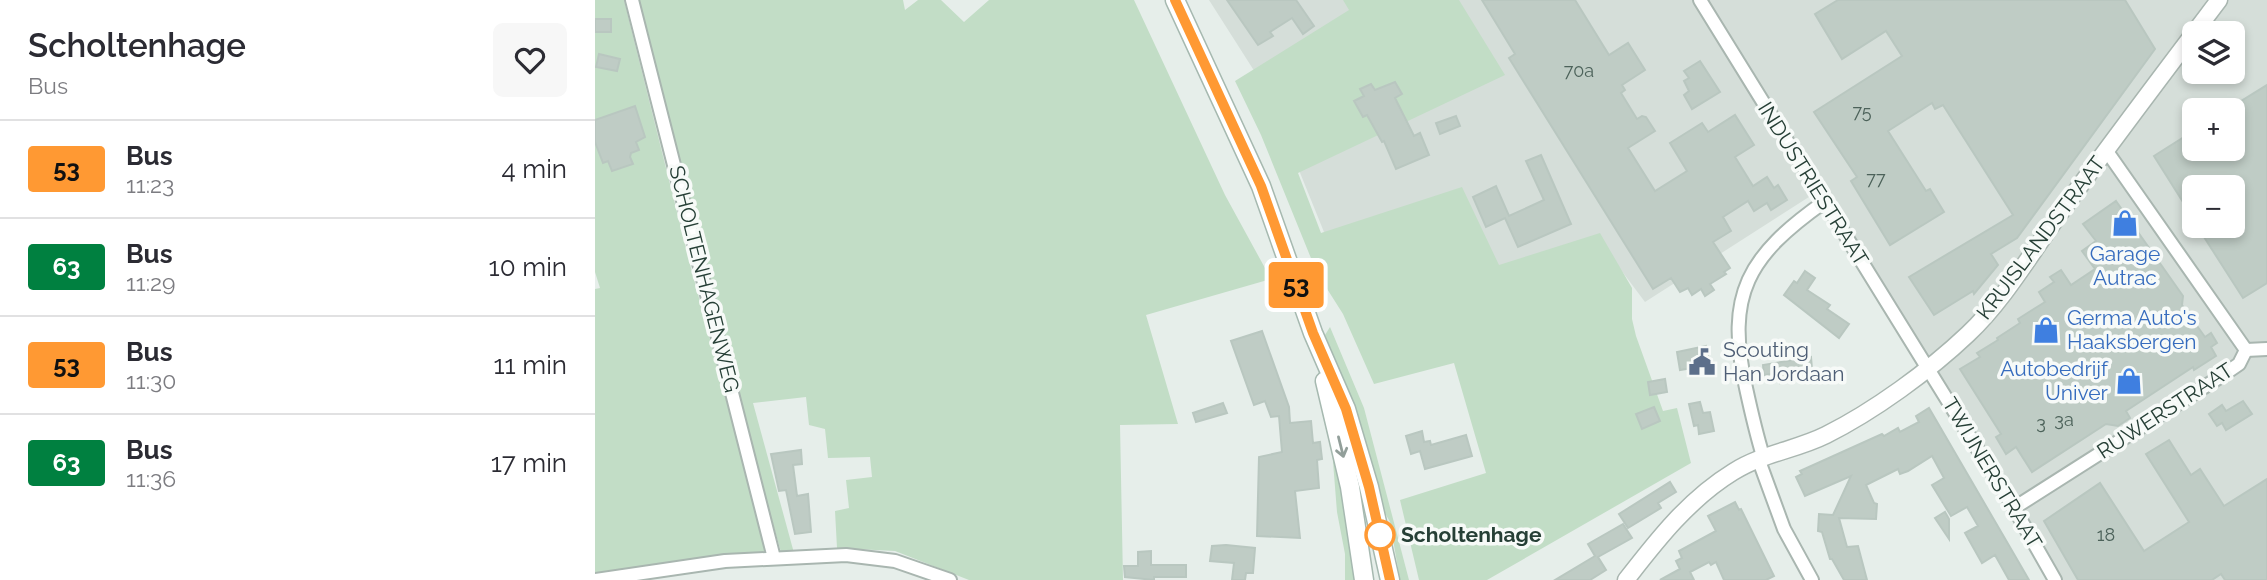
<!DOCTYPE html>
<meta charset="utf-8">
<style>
:root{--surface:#fff;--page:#f7f7f7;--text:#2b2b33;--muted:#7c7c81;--line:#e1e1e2}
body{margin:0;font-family:Raleway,sans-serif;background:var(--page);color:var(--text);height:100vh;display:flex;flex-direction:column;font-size:26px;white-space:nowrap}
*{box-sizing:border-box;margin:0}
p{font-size:23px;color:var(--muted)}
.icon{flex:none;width:38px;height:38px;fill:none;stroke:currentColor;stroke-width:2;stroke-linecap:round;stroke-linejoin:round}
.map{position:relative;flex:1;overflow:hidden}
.sheet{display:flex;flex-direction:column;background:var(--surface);width:595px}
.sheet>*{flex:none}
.badge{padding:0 14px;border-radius:5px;font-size:24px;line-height:46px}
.fabs{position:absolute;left:1587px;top:21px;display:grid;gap:14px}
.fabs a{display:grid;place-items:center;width:63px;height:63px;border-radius:10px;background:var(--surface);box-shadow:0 4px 10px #0003;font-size:35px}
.map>.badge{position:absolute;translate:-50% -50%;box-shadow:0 0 0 4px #fff}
.round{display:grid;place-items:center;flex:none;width:74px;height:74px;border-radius:10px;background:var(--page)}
.summary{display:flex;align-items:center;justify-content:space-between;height:119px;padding:0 28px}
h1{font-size:33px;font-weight:600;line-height:52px}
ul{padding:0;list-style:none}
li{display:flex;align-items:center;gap:21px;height:98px;padding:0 28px;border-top:2px solid var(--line)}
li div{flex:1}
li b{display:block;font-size:26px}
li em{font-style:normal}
li .badge{min-width:77px;font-weight:700;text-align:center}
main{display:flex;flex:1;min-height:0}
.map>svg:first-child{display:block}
.built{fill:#d5ded9;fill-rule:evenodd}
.green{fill:#c2ddc6}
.building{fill:#bfccc5;stroke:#b9c7c0;stroke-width:2}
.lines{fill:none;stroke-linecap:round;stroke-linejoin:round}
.minor-casing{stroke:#a9b6b0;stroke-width:16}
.tertiary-casing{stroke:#a9b6b0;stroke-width:19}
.secondary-casing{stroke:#a6b9b0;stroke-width:21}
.minor{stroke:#fff;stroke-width:12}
.tertiary{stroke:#fff;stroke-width:16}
.secondary{stroke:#fff;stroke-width:18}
.oneway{stroke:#929f9a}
.line-casing{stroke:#fff;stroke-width:16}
.line{stroke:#f93;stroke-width:10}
.stop-dot{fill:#fff;stroke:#f93;stroke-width:3.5}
.labels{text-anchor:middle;stroke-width:7;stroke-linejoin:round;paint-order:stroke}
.number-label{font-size:18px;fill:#4c625a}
.street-label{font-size:21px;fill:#263f36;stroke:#f7faf8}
.shop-label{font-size:21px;fill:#366cbe;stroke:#f7faf8}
.service-label{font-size:21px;fill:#4e5e75;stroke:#f7faf8;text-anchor:start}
.stop-label{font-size:21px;font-weight:bold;fill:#263f36;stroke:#f7faf8;text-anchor:start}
</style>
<main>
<section class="sheet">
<div class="summary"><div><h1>Scholtenhage</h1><p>Bus</p></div><a class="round"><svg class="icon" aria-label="heart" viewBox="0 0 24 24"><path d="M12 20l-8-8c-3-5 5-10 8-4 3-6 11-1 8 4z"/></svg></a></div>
<ul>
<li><span class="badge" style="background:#f93;color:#111">53</span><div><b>Bus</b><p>11:23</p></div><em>4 min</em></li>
<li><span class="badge" style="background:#008040;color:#fff">63</span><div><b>Bus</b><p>11:29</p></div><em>10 min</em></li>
<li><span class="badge" style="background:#f93;color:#111">53</span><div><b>Bus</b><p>11:30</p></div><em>11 min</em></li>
<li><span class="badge" style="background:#008040;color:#fff">63</span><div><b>Bus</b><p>11:36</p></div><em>17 min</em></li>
</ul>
</section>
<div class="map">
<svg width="1672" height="580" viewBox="0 0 1672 580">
<rect width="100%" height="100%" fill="#e6eeea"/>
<path class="built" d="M 614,0 L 1672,0 L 1672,580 L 1461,580 L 1228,188 L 1050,302 L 1011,250 L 765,321 L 672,91 ZM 1600,33 L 1638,33 L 1638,72 L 1600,72 ZM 1600,110 L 1638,110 L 1638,149 L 1600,149 ZM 1600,187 L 1638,187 L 1638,226 L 1600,226 Z"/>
<g class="green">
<polygon points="0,0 29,0 96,268 171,550 170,552 164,554 0,580 0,289 5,288 0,272"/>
<polygon points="42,0 308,0 310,10 323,0 346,0 369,22 394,0 539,0 630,195 676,279 551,315 583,424 525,425 528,580 374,580 300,551 242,548 240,511 254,508 251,480 277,477 275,457 233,458 230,429 214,425 211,397 158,403 199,553 186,552 154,440"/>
<polygon points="748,0 864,0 910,75 703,173 726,233 867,187 904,265 1005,233 1037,288 1037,319 1041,336 1068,411 1082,408 1096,463 892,580 824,580 805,500 891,473 859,363 779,384 748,314 722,273 666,135 640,81 754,10"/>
<polygon points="735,327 769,408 814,580 805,580 795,522 781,497 766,441 730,335"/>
<polygon points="735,424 763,580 750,580 750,554 742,512"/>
</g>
<g class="building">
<polygon points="632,0 701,0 719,26 708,34 697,18 675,32 678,36 663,45"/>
<polygon points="887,0 980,0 1014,55 1033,43 1050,70 1027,85 1030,90 1026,93 1042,119 1047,116 1051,117 1060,131 1033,148 1060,191 1092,171 1075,143 1107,123 1113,132 1140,115 1159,145 1140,157 1158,186 1172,177 1179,188 1183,185 1192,200 1176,210 1172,203 1159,211 1153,201 1128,217 1136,231 1118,242 1135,268 1129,272 1131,274 1115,284 1119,290 1110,296 1106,289 1097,295 1093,288 1085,292 1076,278 1058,289 914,58 920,54"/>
<polygon points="1243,0 1530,0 1560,49 1422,238 1396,254 1403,265 1379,294 1378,291 1339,315 1314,277 1418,215 1348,105 1340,109 1337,103 1293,131 1331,191 1335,189 1349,212 1295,245 1256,181 1262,177 1219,112 1307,56 1291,31 1247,59 1220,14"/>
<rect x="0" y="19" width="16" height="13"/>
<polygon points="4,54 25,59 22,71 1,67"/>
<polygon points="1105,61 1125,92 1097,109 1089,95 1094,91 1089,81 1094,78 1089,71"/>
<polygon points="800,82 807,94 800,98 819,136 825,133 834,155 801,169 789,141 787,142 772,115 768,117 759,101 769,96 765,89 776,84 780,90"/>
<polygon points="1672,85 1672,283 1648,298 1602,226 1638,226 1638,187 1600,187 1600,221 1559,156 1600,130 1600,149 1638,149 1638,106"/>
<polygon points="40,106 50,137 41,142 44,150 36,153 35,157 38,164 17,171 13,161 8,163 0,142 0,120"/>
<polygon points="861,116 865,126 845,134 841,123"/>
<polygon points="946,155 976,224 923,247 910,218 891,227 878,197 901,186 914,216 949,200 931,161"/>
<polygon points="1521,201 1588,296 1587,305 1610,337 1616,333 1622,343 1616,347 1621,356 1599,370 1598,367 1531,411 1535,418 1523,426 1511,424 1437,472 1421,447 1411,454 1401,437 1406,434 1365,369 1385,357 1382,353 1403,340 1402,338 1425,323 1423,319 1450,302 1444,292 1459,282 1455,277 1466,270 1476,285 1500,269 1487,251 1501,241 1488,224"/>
<polygon points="1210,271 1220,278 1212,290 1235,305 1232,309 1254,324 1244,338 1189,295 1199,281 1202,283"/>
<polygon points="667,331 694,407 695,423 716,421 718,443 725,442 727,459 722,460 724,488 700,491 705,538 662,536 664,457 687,452 684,416 676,417 670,401 659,405 636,341"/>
<polygon points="1111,346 1115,365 1085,370 1082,352"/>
<polygon points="1216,357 1217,369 1200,371 1202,380 1185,383 1184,373 1169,375 1168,365"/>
<polygon points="1070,379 1072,392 1055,395 1053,382"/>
<polygon points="1648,401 1657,414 1631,430 1627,423 1622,426 1614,414 1627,405 1631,411"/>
<polygon points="1105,402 1108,413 1115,412 1119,431 1104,434 1103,425 1099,426 1094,404"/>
<polygon points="628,403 632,413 601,422 598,413"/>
<polygon points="1059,407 1065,421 1047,429 1041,414"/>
<polygon points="1334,408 1423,561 1434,580 1414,580 1400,555 1387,563 1370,533 1383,526 1372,507 1356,516 1337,485 1349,478 1337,456 1313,471 1305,474 1303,469 1271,485 1279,503 1282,504 1281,519 1244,518 1252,547 1263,546 1272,580 1249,580 1237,559 1235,559 1227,532 1223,531 1224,514 1238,515 1256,476 1210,496 1201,477 1207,474 1205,471 1287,434 1289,436 1303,428 1305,432 1324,422 1321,416"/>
<polygon points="827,431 829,442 835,441 836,445 871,435 877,456 830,469 825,451 816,454 811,436"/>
<polygon points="1574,440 1596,475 1605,469 1629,506 1672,479 1672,580 1630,580 1626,574 1617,580 1483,580 1449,521 1505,483 1549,551 1594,522 1551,454"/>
<polygon points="206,450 207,464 198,465 202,496 213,494 216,532 200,534 191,490 184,491 176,454"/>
<polygon points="1075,482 1081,492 1063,503 1066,508 1033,528 1024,514"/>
<polygon points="1140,502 1144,510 1146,509 1179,576 1171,580 1129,580 1121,562 1116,565 1114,562 1095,572 1099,580 1065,580 1085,569 1081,561 1087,558 1084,551 1121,531 1113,516"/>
<polygon points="1350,512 1354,519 1354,539 1340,518"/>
<polygon points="1028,524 1037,538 1003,557 1011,570 995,580 960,580 1000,556 993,544"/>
<polygon points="631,545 660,548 658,573 651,573 650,580 637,580 639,563 615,561 617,546"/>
<polygon points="556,551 556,565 591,565 591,577 559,577 559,580 530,577 529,566 543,566 543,552"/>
</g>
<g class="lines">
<defs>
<g id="minor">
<polyline points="37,0 179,558"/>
<polyline points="1105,0 1419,508 1460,580"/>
<polyline points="1651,350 1672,349"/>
<path d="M 1168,456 C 1161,433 1156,411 1151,388 C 1130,294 1153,256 1229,202"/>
<polyline points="1163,458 1189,529 1217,580"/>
<polyline points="1419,508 1628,375 1644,364 1651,350 1511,150"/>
<polyline points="0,580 130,561 251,555 300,561 355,580"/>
</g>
<path id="tertiary" d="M 1031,580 C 1062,540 1094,499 1138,472 C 1168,453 1201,450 1231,435 C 1279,411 1334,371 1373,334 C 1410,299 1436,253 1466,212 C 1517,141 1571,70 1624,0"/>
<g id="secondary">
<polyline points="580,0 666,186 718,333 751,409 774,487 795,580"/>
<polyline points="730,381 755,487 769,580"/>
</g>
</defs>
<use href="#minor" class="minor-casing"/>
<use href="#tertiary" class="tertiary-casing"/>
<use href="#secondary" class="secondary-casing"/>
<use href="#minor" class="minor"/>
<use href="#tertiary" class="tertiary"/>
<use href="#secondary" class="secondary"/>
</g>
<defs><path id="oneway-shaft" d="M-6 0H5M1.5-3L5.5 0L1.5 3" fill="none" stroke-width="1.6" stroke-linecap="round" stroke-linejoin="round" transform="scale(1.75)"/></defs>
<use class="oneway" href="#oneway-shaft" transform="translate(746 447) rotate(76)"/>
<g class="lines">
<defs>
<polyline id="line" points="580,0 666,186 718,333 751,409 774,487 795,580"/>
</defs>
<use href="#line" class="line-casing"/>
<use href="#line" class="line"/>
</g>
<defs>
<symbol id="shop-bare" viewBox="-9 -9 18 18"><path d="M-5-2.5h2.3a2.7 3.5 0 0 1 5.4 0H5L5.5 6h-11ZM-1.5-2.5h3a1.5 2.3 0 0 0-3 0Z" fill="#3f7fe0" stroke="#f7faf8" stroke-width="2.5" paint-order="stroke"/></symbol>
<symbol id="civic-bare" viewBox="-9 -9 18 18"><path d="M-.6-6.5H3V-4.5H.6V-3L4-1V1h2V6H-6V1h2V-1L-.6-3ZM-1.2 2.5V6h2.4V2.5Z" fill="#5c6f8a" stroke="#f7faf8" stroke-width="2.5" paint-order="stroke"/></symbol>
</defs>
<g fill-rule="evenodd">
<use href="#shop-bare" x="1511" y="204" width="38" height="38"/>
<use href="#shop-bare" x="1432" y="311" width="38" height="38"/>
<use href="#civic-bare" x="1088" y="343" width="38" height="38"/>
<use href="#shop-bare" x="1515" y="362" width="38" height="38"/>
</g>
<circle class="stop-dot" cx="785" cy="535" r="14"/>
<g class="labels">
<g class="number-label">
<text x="984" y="77">70a</text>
<text x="1267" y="118">75</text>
<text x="1281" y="185">77</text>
<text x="1469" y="426">3a</text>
<text x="1446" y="429">3</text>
<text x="1511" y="541">18</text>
</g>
<g class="street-label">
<text transform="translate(1218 184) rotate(58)" y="7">INDUSTRIESTRAAT</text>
<text transform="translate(1446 238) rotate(-53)" y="7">KRUISLANDSTRAAT</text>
<text transform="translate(109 279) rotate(76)" y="7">SCHOLTENHAGENWEG</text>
<text transform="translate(1570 411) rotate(-33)" y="7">RUWERSTRAAT</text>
<text transform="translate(1397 473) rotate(59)" y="7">TWIJNERSTRAAT</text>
</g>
<g class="shop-label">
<text x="1530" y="261">Garage<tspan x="1530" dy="24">Autrac</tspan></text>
<text x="1472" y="325" text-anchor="start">Germa Auto's<tspan x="1472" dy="24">Haaksbergen</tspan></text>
<text x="1513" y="376" text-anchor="end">Autobedrijf<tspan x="1513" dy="24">Univer</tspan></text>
</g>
<g class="service-label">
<text x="1128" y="357">Scouting<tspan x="1128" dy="24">Han Jordaan</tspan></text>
</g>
<g class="stop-label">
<text x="806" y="542">Scholtenhage</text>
</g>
</g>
</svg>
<div class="fabs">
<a><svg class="icon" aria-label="layers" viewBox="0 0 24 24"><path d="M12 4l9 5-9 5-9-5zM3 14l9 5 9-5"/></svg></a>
<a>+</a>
<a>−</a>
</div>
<b class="badge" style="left:701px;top:285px;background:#f93;color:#111">53</b>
</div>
</main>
